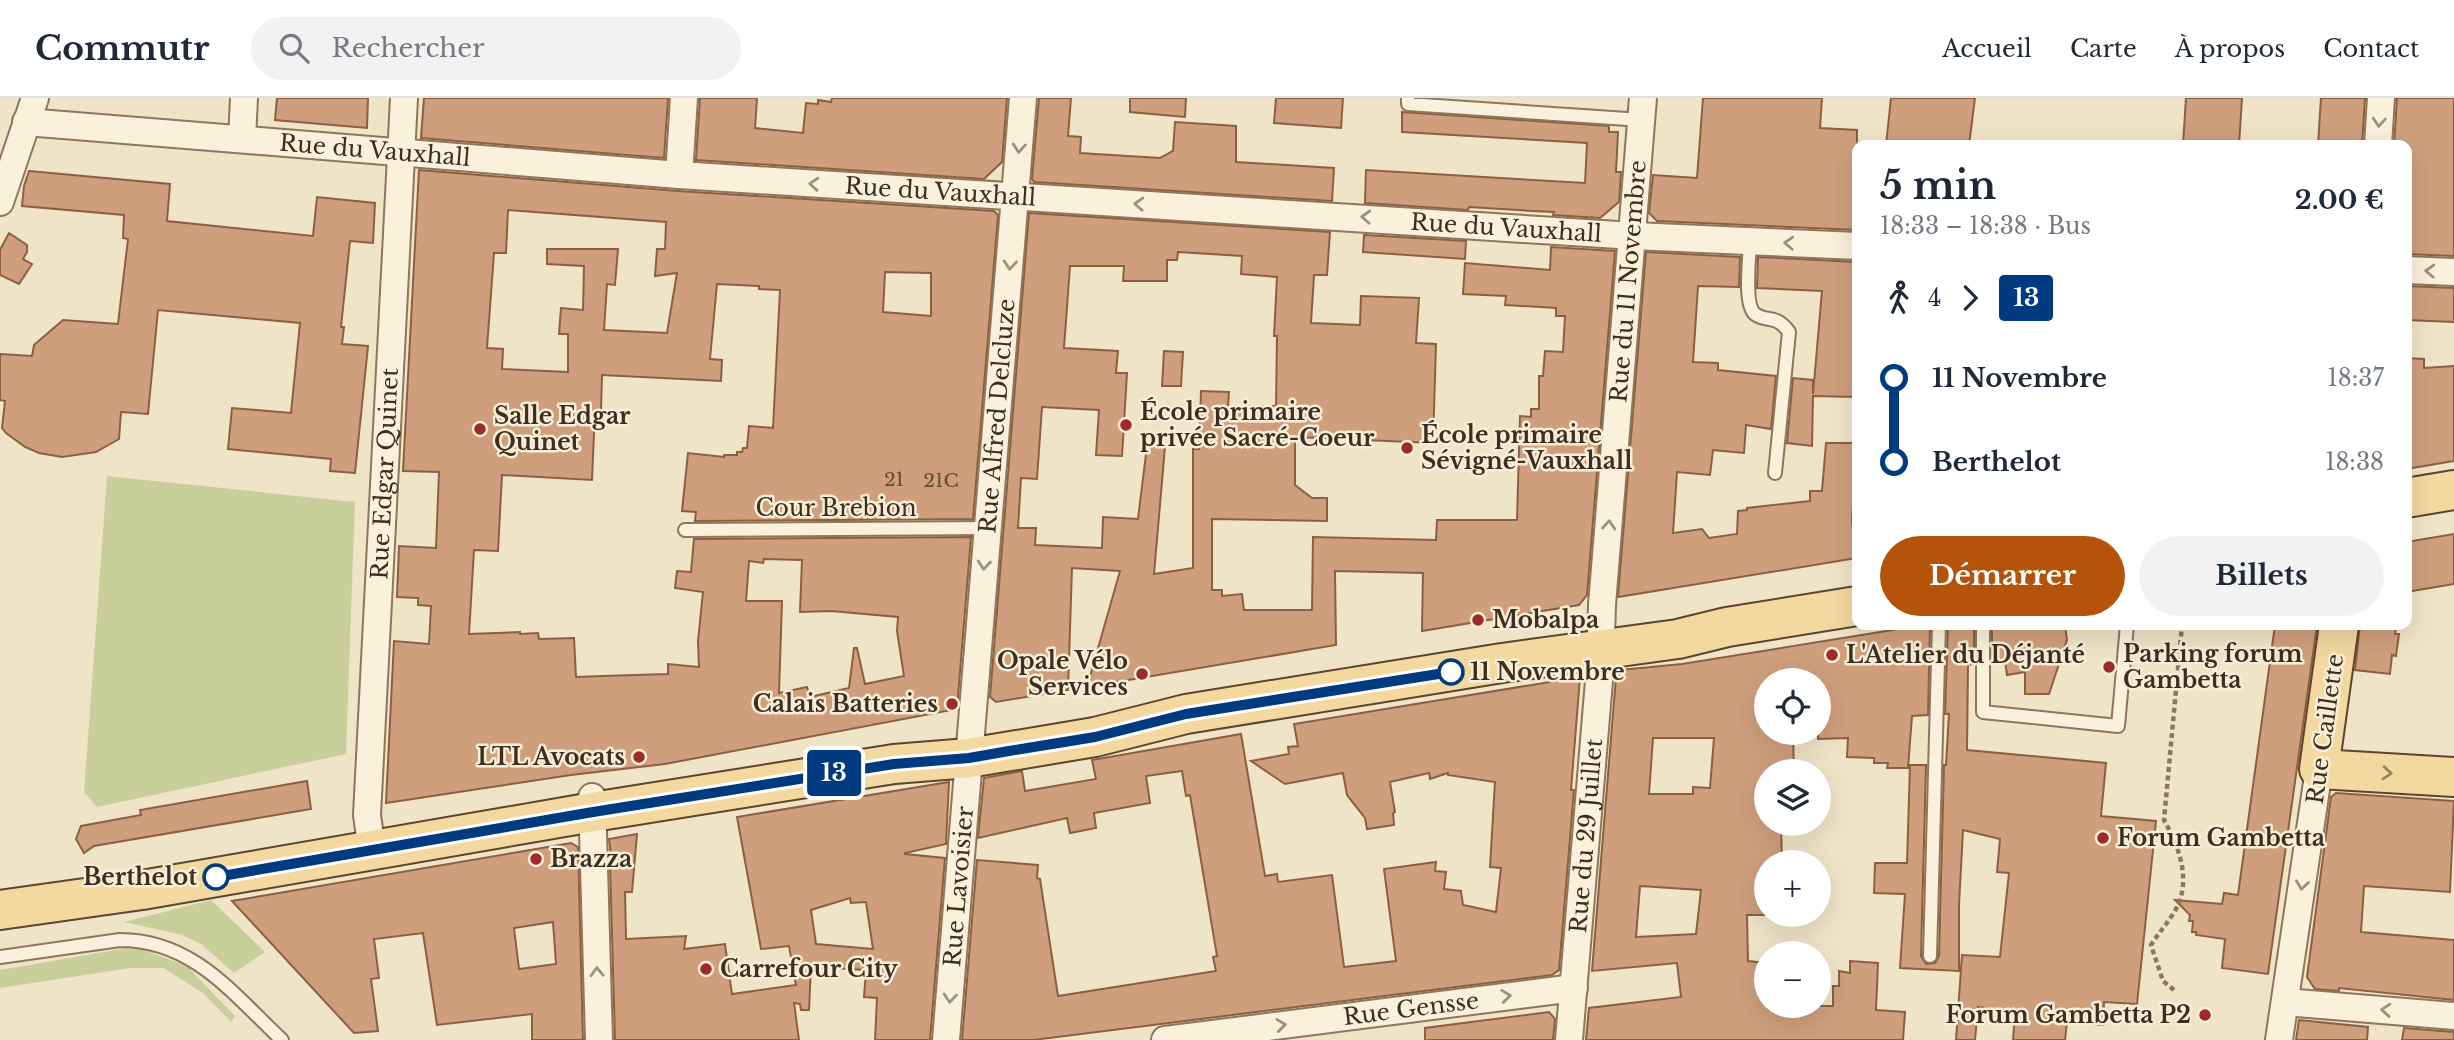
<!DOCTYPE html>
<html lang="fr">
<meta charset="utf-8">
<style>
:root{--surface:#fff;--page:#f2f2f3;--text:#1f2937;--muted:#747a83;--line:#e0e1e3;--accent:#b45309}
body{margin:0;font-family:"Libre Baskerville",serif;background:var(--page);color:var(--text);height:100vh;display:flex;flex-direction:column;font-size:26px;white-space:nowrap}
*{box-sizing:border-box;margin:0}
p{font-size:23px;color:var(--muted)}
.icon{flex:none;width:38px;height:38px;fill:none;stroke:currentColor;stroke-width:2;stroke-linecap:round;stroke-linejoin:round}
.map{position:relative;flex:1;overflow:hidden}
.drawer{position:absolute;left:1852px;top:42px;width:560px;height:490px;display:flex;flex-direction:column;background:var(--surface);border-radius:14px;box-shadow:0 7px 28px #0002}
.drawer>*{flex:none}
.badge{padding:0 14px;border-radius:5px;font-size:24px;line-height:46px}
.fabs{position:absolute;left:1754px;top:570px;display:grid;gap:14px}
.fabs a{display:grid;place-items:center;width:77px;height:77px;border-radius:50%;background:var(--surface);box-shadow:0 7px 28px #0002;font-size:35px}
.map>.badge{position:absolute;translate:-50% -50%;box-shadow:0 0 0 4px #fff}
.legs{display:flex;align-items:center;gap:10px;height:77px;padding:0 28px;font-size:23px}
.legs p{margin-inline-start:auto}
.summary{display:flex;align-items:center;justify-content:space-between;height:119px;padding:0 28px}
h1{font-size:38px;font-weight:700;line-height:52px}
.cta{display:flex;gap:14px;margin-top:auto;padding:14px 28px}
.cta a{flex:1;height:80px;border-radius:42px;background:var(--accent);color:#fff;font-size:28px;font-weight:700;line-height:80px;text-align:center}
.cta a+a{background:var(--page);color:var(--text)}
ul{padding:0 28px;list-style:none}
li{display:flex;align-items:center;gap:24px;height:84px;font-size:26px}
li i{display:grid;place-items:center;width:10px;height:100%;margin:0 9px;background:currentColor}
li i::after{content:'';width:18px;height:18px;margin:-9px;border:5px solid;border-radius:50%;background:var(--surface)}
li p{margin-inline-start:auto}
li:first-child i{background:linear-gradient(#0000 50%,currentColor 0)}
li:last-child i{background:linear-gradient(currentColor 50%,#0000 0)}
header{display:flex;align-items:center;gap:42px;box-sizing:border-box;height:98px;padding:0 35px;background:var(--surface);border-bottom:2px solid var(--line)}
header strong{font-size:33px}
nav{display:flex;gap:38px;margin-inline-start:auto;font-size:24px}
.search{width:490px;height:63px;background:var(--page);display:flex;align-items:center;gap:18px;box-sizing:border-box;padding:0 24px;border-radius:38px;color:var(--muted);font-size:26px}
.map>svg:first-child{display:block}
.green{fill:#c9cf9b}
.building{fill:#cf9f7d;stroke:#8d5f41;stroke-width:2;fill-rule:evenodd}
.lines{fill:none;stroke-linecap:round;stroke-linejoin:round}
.service-casing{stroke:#8d765c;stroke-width:16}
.minor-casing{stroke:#8d765c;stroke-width:30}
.primary-casing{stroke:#5b4430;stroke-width:42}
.path{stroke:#8d765c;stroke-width:4.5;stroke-dasharray:5 3.5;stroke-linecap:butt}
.service{stroke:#faf1dc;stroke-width:12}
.minor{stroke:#faf1dc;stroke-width:26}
.primary{stroke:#f3d9a0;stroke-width:38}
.oneway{stroke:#9c907e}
.oneway2{stroke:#988460}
.line-1-casing{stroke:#fff;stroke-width:16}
.line-1{stroke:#003b80;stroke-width:10}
.poi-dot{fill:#9e2a2b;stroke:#f7eed8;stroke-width:2.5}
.stop-1-dot{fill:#fff;stroke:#003b80;stroke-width:3.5}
.labels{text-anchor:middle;stroke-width:5;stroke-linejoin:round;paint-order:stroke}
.number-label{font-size:19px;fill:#624a37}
.street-label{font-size:23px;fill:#3d2e20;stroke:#f7eed8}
.poi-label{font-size:23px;font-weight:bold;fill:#3d2e20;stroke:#f7eed8;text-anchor:start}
.stop-label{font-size:23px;font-weight:bold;fill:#3d2e20;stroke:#f7eed8;text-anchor:start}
</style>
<header>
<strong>Commutr</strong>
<div class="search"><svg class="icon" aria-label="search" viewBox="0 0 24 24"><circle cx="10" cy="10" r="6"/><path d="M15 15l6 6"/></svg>Rechercher</div>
<nav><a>Accueil</a><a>Carte</a><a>À propos</a><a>Contact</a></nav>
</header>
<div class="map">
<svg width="2454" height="942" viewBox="0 0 2454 942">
<rect width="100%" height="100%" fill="#f0e4c8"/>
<g class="green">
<polygon points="107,378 355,404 346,656 97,709 84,694"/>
<polygon points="211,802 265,854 234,875 201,846 182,837 124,824"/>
<polygon points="127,850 141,851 187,868 235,918 231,924 204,896 164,870 131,870 0,890 0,872"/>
</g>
<g class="building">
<polygon points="277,0 368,0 367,30 275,22"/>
<polygon points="424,0 668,0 664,60 421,40"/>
<polygon points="700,0 757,0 755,30 803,35 806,5 818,6 818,2 831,4 832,0 1007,0 1002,64 984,81 696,62"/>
<polygon points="1039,0 1071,0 1068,38 1081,39 1080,55 1160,60 1173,53 1175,24 1236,28 1236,64 1334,70 1332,103 1034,84 1032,81"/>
<polygon points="1130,0 1186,0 1185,19 1130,14"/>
<polygon points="1276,0 1343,0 1341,30 1274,25"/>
<polygon points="1703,0 1822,0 1820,30 1857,32 1857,132 1657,123 1649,115 1653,77 1697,80"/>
<polygon points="1891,0 1975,0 1969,47 1886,47"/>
<polygon points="2186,0 2242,0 2239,47 2183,47"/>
<polygon points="2321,0 2365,0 2362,47 2318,47"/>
<polygon points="2397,0 2454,0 2454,158 2406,156 2406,47 2394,47"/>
<polygon points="1402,14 1609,28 1609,34 1618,34 1616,74 1621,74 1619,104 1600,120 1553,117 1554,114 1532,113 1469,109 1468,112 1365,105 1366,72 1585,85 1587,45 1402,34"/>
<path d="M 419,72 L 678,93 L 994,113 L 998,117 L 973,421 L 695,423 L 696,414 L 682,413 L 688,355 L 724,359 L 724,357 L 737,357 L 737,354 L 742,354 L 743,350 L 747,350 L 749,328 L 773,330 L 780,192 L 759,191 L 759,188 L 717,186 L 710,261 L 722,262 L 721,283 L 602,277 L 601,312 L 595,312 L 592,382 L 502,377 L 498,453 L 474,452 L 469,536 L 520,534 L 520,536 L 538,535 L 539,541 L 574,540 L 576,579 L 602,578 L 668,576 L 668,566 L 699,569 L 698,543 L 703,494 L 675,490 L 677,473 L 691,474 L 694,441 L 971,439 L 957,611 L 665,666 L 571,677 L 386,705 L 394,543 L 429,546 L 431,508 L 418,507 L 418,500 L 397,499 L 399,448 L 436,450 L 439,374 L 403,373 ZM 508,112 L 666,124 L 665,151 L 657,151 L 655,178 L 677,175 L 667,235 L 604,232 L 607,186 L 615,187 L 618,151 L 547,151 L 547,166 L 584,168 L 583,212 L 561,210 L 559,236 L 568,236 L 568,274 L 502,271 L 503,251 L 487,250 L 494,155 L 506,155 ZM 885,174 L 931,175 L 931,218 L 883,214 ZM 764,461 L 802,462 L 800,514 L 831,513 L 898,519 L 897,533 L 904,578 L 865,586 L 857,550 L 854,550 L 849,590 L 810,599 L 807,589 L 779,595 L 782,503 L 746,503 L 749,463 L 763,465 Z"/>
<polygon points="29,73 170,86 167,123 313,138 317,99 375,105 373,145 350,143 341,229 344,229 342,246 368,248 355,375 330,373 331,361 228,351 232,310 291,315 300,225 158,212 148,316 121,314 119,341 96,354 62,359 39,355 25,349 6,335 2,330 5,303 0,302 0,256 32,258 34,247 63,222 118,226 128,141 123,140 124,117 22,108 24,88"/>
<path d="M 1029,115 L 1330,134 L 1327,177 L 1314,177 L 1311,225 L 1360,227 L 1361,198 L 1419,200 L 1416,245 L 1436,246 L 1433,345 L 1295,339 L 1295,387 L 1312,400 L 1327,400 L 1327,423 L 1212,421 L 1212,492 L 1222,492 L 1222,498 L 1242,496 L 1244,512 L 1312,512 L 1313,439 L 1436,442 L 1437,422 L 1517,422 L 1520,318 L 1531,319 L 1531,311 L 1539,311 L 1539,278 L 1543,278 L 1545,253 L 1563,254 L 1565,218 L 1556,218 L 1556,210 L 1505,207 L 1506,198 L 1463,196 L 1465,165 L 1550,172 L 1551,149 L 1615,153 L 1587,497 L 1579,507 L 1422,533 L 1423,475 L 1335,473 L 1336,547 L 1087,589 L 1120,473 L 1072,470 L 1068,592 L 996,604 L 990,599 ZM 1178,154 L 1242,158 L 1241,176 L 1277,179 L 1274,238 L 1277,238 L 1276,308 L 1228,309 L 1229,294 L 1201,293 L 1199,351 L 1193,351 L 1193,470 L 1154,476 L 1165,349 L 1147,348 L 1138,421 L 1103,419 L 1102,450 L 1035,447 L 1036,430 L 1018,430 L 1021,380 L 1037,381 L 1042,309 L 1099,312 L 1096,357 L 1122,358 L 1127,275 L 1116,275 L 1118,253 L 1064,250 L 1070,168 L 1124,168 L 1123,183 L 1167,183 L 1167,162 L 1177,162 Z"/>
<polygon points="9,135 27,147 27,154 23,161 32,166 19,186 0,177 0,152"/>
<polygon points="1364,137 1466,143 1465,161 1363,154"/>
<polygon points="1646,154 1740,159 1739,189 1698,188 1693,264 1718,265 1718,272 1776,278 1771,331 1746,327 1744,355 1713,352 1710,377 1677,374 1673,435 1702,431 1709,440 1737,436 1738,413 1747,412 1747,410 1810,403 1810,393 1822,393 1826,345 1856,345 1852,423 1857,460 1618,499"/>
<polygon points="1758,159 1857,164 1857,299 1813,298 1812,348 1787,345 1793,280 1813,282 1813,296 1822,193 1757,190"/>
<polygon points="2406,188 2454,190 2454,224 2406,222"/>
<polygon points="1164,253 1183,254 1181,288 1162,288"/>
<polygon points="2406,260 2424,261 2424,270 2454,268 2454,363 2406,371"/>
<polygon points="2454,436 2454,486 2406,494 2406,444"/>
<path d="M 1923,527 L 1930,527 L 1928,617 L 1912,618 L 1908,670 L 1887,670 L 1888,665 L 1874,665 L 1874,660 L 1847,659 L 1848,640 L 1818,641 L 1818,583 L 1766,583 L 1766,635 L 1793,635 L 1794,674 L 1766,674 L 1766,726 L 1781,726 L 1782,765 L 1766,765 L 1766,817 L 1747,817 L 1748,863 L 1766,865 L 1766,908 L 1833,908 L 1833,888 L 1839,888 L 1839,873 L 1850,875 L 1850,863 L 1878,865 L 1876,912 L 1905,914 L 1903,942 L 1586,942 L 1589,910 L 1681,899 L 1677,865 L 1592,873 L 1616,579 L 1620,572 L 1682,566 ZM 1653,640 L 1714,640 L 1710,690 L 1693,689 L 1693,696 L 1649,696 ZM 1640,788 L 1701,792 L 1696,836 L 1636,839 Z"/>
<polygon points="1948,527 1974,527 1974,566 1968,567 1967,652 2106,665 2101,718 2156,723 2137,906 2104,904 2103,927 2067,924 2065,942 2013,942 2015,915 1978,909 1975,942 1956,942 1962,857 2000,859 2009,775 1997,774 2000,741 1963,732 1959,807 1959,873 1900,870 1905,796 1874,795 1875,765 1907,765 1910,667 1926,667 1921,858 1926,866 1935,865 1939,858 1944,667 1946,667 1949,616 1945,616"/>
<polygon points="1992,527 2065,527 2067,542 2049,596 2025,596 2025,574 2007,577 2005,563 1992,564"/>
<polygon points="2275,527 2317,527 2268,876 2222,870 2225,841 2196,837 2196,834 2192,834 2193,823 2189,823 2190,817 2175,802 2222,806 2224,795 2238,797"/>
<polygon points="2360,527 2396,527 2395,536 2399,536 2396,558 2392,557 2390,576 2355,572"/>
<polygon points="1580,579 1571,692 1574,692 1559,872 1552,877 1033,942 962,942 977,762 1038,767 1037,780 1040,781 1058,898 1216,873 1213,859 1217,858 1190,697 1186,698 1182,673 1146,678 1150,705 1094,715 1096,730 1070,735 1067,720 978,740 984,680 1022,673 1025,693 1096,681 1092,662 1241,636 1265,778 1277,776 1278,784 1332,777 1344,869 1396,863 1384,771 1436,764 1435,773 1446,774 1444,791 1461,793 1463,807 1496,814 1501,770 1490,769 1495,684 1448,677 1448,675 1430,681 1429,675 1390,684 1395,714 1393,715 1394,727 1367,731 1365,720 1347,697 1343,675 1285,686 1251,663 1289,656 1288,649 1298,648 1294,626"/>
<polygon points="307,683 311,711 94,748 84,755 76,741 81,728 141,717 140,712"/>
<path d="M 949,684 L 946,746 L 905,755 L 905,756 L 945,760 L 930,942 L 875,942 L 877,900 L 864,899 L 866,872 L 811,869 L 809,912 L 801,912 L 800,906 L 794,905 L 799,942 L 615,942 L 610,766 L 612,767 L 609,741 L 637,736 L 632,794 L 625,794 L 626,841 L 686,838 L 684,851 L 725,846 L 732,896 L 796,887 L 789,848 L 761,851 L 737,719 ZM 850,800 L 851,805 L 866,804 L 873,851 L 816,846 L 811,812 Z"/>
<polygon points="2336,695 2454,703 2450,794 2364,788 2361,834 2454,842 2454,902 2339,890 2339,893 2315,891 2307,879 2331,699"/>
<path d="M 571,745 L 578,749 L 583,942 L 532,942 L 532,916 L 437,927 L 423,835 L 374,841 L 379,880 L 371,881 L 378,933 L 354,935 L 232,803 ZM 553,824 L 556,866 L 519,871 L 514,830 Z"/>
<polygon points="1549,914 1555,921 1553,942 1425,942 1425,930"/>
<polygon points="2299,922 2368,929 2367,942 2296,942"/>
<polygon points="2404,930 2454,934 2454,942 2402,942"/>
</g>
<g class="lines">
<defs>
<g id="service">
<polyline points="1408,0 1408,6 1642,22"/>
<path d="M 1750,143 C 1750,158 1743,206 1755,216 C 1767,225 1775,215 1789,234 L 1775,375"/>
<polyline points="685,432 987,430"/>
<polyline points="1983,527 1983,614 2118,628 2127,527"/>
<polyline points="1930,858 1939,527"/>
<path d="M 0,859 L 120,842 C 193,842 233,896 282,942"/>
</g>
<g id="minor">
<path id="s1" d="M 26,24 L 679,77 L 1634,138 L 1857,148"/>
<polyline points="242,41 244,0"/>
<polyline points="2378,47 2381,0"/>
<polyline points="679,77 684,0"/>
<polyline points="0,104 35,0"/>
<polyline points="2406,172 2454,174"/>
<polyline points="592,699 599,942"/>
<path id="s2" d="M 372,753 L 367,717 L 404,0"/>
<polyline points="2285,904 2454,918"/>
<path id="s3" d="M 946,942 L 1023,0"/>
<path id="s4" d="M 1165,942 L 1574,890"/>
<path id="s5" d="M 1569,942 L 1600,571 L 1602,507 L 1643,0"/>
<polyline points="2279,942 2319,671"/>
</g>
<g id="primary">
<polyline points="2406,400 2454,392"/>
<polyline points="2339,527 2319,671 2454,679"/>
<polyline points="0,812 142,792 593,714 894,666 969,660 1095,639 1186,616 1502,565 1678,541 1727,529 1857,508"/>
</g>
</defs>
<use href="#service" class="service-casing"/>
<use href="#minor" class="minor-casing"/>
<use href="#primary" class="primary-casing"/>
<path class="path" d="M 2174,892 L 2163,883 L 2151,847 C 2158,836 2166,827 2173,816 C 2193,785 2180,751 2164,722 L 2182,527"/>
<use href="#service" class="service"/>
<use href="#minor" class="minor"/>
<use href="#primary" class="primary"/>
</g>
<defs><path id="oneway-chevron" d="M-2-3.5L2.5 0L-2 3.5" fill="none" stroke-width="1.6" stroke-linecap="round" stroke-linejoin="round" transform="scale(1.75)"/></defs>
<g class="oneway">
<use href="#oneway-chevron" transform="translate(2379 24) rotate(94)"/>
<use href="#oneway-chevron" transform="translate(1019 50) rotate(94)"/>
<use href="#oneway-chevron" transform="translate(814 86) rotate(-176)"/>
<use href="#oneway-chevron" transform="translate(1139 106) rotate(-177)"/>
<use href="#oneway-chevron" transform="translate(1366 119) rotate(-177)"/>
<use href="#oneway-chevron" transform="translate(1789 145) rotate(-177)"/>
<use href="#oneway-chevron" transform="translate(1010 167) rotate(95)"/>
<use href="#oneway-chevron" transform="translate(2430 173) rotate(-177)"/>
<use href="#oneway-chevron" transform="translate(1609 427) rotate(-85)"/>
<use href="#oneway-chevron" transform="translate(984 467) rotate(95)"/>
<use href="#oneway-chevron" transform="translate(2302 787) rotate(98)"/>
<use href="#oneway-chevron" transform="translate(597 874) rotate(-92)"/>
<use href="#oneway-chevron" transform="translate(1506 898) rotate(-7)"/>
<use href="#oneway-chevron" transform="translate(950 900) rotate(95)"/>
<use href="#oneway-chevron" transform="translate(2386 912) rotate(-176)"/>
<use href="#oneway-chevron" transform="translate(1281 927) rotate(-7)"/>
</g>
<use class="oneway2" href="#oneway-chevron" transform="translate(2387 675) rotate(4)"/>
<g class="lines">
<defs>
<polyline id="line-1" points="216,779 593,714 894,666 969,660 1009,653 1095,639 1186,616 1451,574"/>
</defs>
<use href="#line-1" class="line-1-casing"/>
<use href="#line-1" class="line-1"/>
</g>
<g class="poi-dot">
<circle cx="1126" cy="327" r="7"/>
<circle cx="480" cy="331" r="7"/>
<circle cx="1407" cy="350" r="7"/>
<circle cx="1478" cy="522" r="7"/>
<circle cx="1832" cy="557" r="7"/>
<circle cx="2109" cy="569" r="7"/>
<circle cx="1142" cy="576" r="7"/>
<circle cx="952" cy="606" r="7"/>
<circle cx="639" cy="659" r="7"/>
<circle cx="2103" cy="740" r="7"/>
<circle cx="536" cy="761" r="7"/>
<circle cx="706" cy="871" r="7"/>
<circle cx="2205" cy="917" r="7"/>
</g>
<g class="stop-1-dot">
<circle cx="1451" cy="574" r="12"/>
<circle cx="216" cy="779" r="12"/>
</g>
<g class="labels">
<g class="number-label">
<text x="894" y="388">21</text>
<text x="941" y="389">21C</text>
</g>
<g class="street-label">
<text dy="8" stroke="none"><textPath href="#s1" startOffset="350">Rue du Vauxhall</textPath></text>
<text dy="8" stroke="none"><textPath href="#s1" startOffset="917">Rue du Vauxhall</textPath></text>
<text dy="8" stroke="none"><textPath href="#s1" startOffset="1484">Rue du Vauxhall</textPath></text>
<text dy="8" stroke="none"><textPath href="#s5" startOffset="761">Rue du 11 Novembre</textPath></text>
<text dy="8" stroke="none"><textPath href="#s3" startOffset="626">Rue Alfred Delcluze</textPath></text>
<text dy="8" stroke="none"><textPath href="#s2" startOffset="378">Rue Edgar Quinet</textPath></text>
<text x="836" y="418">Cour Brebion</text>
<text transform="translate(2325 631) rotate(-82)" y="8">Rue Caillette</text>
<text dy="8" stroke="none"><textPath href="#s5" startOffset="205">Rue du 29 Juillet</textPath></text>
<text dy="8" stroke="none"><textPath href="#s3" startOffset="154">Rue Lavoisier</textPath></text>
<text dy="8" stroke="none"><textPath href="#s4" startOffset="248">Rue Gensse</textPath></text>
</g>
<g class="poi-label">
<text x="1140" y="322">École primaire<tspan x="1140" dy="26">privée Sacré-Coeur</tspan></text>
<text x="494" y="326">Salle Edgar<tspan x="494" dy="26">Quinet</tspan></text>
<text x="1421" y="345">École primaire<tspan x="1421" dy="26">Sévigné-Vauxhall</tspan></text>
<text x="1492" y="530">Mobalpa</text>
<text x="2123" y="564">Parking forum<tspan x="2123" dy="26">Gambetta</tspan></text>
<text x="1846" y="565">L'Atelier du Déjanté</text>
<text x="1128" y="571" text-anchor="end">Opale Vélo<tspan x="1128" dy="26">Services</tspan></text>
<text x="938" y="614" text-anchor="end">Calais Batteries</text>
<text x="625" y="667" text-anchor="end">LTL Avocats</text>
<text x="2117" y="748">Forum Gambetta</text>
<text x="550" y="769">Brazza</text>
<text x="720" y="879">Carrefour City</text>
<text x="2191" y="925" text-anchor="end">Forum Gambetta P2</text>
</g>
<g class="stop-label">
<text x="1470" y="582">11 Novembre</text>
<text x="197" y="787" text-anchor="end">Berthelot</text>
</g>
</g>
</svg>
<div class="fabs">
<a><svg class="icon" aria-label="locate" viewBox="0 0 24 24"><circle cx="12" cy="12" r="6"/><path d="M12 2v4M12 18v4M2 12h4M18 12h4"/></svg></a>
<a><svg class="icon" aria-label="layers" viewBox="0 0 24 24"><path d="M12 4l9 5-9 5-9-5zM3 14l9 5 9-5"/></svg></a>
<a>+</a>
<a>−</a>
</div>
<b class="badge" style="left:834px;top:675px;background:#003b80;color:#fff">13</b>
<section class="drawer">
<div class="summary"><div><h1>5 min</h1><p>18:33 – 18:38 · Bus</p></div><b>2.00 €</b></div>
<div class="legs"><svg class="icon" aria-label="walk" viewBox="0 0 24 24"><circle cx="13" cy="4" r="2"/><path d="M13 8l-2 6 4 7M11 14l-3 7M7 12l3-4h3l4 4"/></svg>4<svg class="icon" aria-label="forward" viewBox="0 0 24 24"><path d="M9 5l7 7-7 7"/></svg><b class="badge" style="background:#003b80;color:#fff">13</b></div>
<ul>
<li><i style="color:#003b80"></i><b>11 Novembre</b><p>18:37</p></li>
<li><i style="color:#003b80"></i><b>Berthelot</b><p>18:38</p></li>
</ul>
<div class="cta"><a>Démarrer</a><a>Billets</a></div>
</section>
</div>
